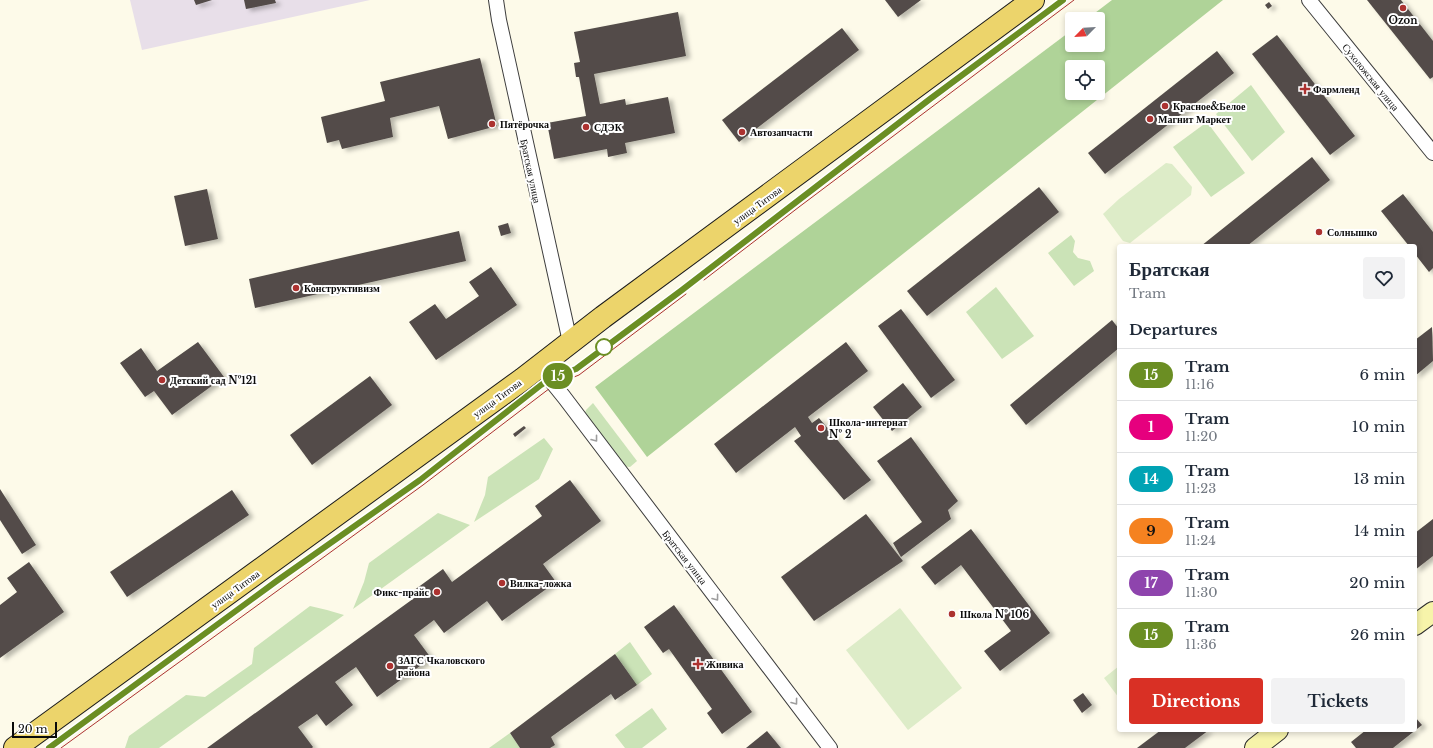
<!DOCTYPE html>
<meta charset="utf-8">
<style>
:root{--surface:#fff;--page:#f2f2f3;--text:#1f2937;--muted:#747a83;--line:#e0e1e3;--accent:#d93025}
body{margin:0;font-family:"Libre Baskerville",serif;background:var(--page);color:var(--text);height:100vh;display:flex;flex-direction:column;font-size:15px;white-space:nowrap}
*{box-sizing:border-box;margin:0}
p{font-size:13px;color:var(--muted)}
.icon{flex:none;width:22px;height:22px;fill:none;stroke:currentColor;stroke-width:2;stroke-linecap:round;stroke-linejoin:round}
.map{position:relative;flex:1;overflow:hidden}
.panel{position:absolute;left:1117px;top:244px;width:300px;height:488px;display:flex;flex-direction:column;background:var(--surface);border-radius:4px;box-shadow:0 2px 6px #0003}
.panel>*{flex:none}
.badge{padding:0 8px;border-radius:13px;font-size:14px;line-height:26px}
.needle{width:26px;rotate:246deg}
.buttons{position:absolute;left:1065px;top:12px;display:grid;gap:8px}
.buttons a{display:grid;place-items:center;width:40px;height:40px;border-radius:4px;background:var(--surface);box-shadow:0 2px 6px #0003;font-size:20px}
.scale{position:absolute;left:12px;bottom:10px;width:45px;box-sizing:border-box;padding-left:4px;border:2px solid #0a0a0a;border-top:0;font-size:11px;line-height:14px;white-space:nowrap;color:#0a0a0a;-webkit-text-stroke:3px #fff;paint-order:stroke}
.map>.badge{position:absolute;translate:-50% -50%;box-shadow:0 0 0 2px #fff}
h2{padding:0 12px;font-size:15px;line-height:36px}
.round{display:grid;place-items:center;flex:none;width:42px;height:42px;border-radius:4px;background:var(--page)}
.head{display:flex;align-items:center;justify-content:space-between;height:68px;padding:0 12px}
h1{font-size:19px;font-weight:700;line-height:30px}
.primary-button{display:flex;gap:8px;margin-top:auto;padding:8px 12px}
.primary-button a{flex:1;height:46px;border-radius:4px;background:var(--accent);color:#fff;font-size:16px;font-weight:700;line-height:46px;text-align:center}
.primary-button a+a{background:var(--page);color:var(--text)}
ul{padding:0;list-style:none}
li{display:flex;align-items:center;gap:12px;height:52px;padding:0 12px;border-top:1px solid var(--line)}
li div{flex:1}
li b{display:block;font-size:15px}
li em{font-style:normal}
li .badge{min-width:44px;font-weight:700;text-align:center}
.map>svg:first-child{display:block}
.industrial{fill:#e8dfe9}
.green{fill:#cbe3b7}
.forest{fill:#afd398;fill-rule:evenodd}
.pitch{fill:#ddecc8}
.building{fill:#524c48;filter:url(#shadow)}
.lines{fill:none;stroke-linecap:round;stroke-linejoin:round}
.street-casing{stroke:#3d3d3d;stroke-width:16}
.secondary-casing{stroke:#2c2c2c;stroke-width:22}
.primary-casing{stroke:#1b1b1b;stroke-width:24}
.street{stroke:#fff;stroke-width:14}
.secondary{stroke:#f7f4aa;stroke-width:20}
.primary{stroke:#ecd46b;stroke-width:22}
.tram{stroke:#ac3230;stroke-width:1}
.oneway{stroke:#9d9d9d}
.line-casing{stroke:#fff;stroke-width:9}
.line{stroke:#6b8e23;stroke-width:6}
.poi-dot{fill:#ac3230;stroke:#fff;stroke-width:1.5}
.stop-dot{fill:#fff;stroke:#6b8e23;stroke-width:2}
.labels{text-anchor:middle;stroke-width:4;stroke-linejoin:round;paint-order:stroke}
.poi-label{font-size:10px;font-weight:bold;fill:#0a0a0a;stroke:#fff;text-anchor:start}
.street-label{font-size:10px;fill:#0a0a0a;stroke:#fff}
</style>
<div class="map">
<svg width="1433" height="748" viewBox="0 0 1433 748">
<defs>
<filter id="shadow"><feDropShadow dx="4.5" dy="2.5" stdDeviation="2" flood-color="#0004"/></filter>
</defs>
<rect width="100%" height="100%" fill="#fdfae9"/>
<polygon class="industrial" points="130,0 370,0 142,50"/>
<g class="green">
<polygon points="1251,85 1285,132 1252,161 1216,114"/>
<polygon points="1207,122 1245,173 1211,197 1173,147"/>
<polygon points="1071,235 1075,241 1073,252 1078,258 1090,261 1094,271 1074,286 1048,253"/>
<polygon points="996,287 1034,336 1002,359 966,312"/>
<polygon points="593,403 637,461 630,467 621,466 584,415 586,410"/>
<polygon points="544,438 553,449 539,479 474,522 485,495 488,477"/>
<polygon points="438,513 470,525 353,609 364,582 369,563"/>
<polygon points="310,606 327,610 344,615 159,748 125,748 129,736 186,695 205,697 252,664 254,648"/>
<polygon points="630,642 652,674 637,685 615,654"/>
<polygon points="652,708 667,729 642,748 625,748 615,735"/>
<polygon points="510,733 520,748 489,748"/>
</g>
<path class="forest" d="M 1112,0 L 1223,0 L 647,457 L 595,387 L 1072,30 L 1072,45 L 1098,45 L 1098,19 L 1087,19 ZM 1072,67 L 1098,67 L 1098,93 L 1072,93 Z"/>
<g class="pitch">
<polygon points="1166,163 1172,164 1192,187 1191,195 1130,243 1123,241 1103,214 1119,199"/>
<polygon points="900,608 962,688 908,730 846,650"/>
<polygon points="1119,666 1119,698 1104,678"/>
</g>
<g class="building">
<polygon points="194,0 212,0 196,5"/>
<polygon points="244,0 275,0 276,3 246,9"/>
<polygon points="885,0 921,0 898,17"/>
<polygon points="1367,0 1401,0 1433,41 1433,77 1430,79"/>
<polygon points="1269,2 1272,6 1268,9 1265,5"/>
<polygon points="678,12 686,56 594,74 600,104 625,99 626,105 668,97 675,133 625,143 627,153 608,157 607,149 554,159 547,123 586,116 579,77 576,77 574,63 580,62 574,32"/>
<polygon points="842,28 859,50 739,142 722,120"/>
<polygon points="1277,35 1355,136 1330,155 1252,54"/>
<polygon points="1217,51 1234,73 1105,174 1088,153"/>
<polygon points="480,58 497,126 448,139 439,106 390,118 393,137 342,149 339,140 327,143 321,117 385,101 380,82"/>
<polygon points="1312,157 1330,180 1247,246 1201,246"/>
<polygon points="1039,187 1059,212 927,316 907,291"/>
<polygon points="207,189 218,239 185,246 174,196"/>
<polygon points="1403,194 1433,232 1433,268 1429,272 1415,254 1415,246 1409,246 1381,211"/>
<polygon points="508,223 511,233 501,236 498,226"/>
<polygon points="459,231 466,261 255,308 249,279"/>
<polygon points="491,267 517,305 436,360 409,322 435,304 446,319 479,296 469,282"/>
<polygon points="901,309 955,380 931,398 878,326"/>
<polygon points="1112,320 1119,329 1119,348 1026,425 1010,405"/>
<polygon points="1432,327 1433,361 1415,376 1415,340"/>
<polygon points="198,342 224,377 172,415 154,391 145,397 120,363 141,348 157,371"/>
<polygon points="846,342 868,371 808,417 812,423 819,418 871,480 844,500 794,441 801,436 795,427 736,473 714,444"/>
<polygon points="370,376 392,405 312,465 290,435"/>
<polygon points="903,383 922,407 892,431 873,407"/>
<polygon points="524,426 526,428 515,437 513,434"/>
<polygon points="911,437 958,501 948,510 951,519 901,557 893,543 922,522 877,461"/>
<polygon points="570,480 601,521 543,564 556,582 502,621 487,601 444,633 434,620 414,635 431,658 377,697 356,667 335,682 353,705 326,726 317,714 298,727 313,747 312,748 207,748 417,596 413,591 443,569 452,582 542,516 535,506"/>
<polygon points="0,489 36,545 22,554 0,520"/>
<polygon points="232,490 249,515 127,597 110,572"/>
<polygon points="866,514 903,561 814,621 781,577"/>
<polygon points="1433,519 1433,556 1415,570 1415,533"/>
<polygon points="971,529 1050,633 1000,671 984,651 1011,631 961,565 935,585 921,567"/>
<polygon points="29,562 64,612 0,658 0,605 17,592 7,578"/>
<polygon points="674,605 752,712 722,734 707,713 712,709 669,649 663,653 644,627"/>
<polygon points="615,654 637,685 615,700 611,694 551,737 555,745 550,748 520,748 510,733"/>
<polygon points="1083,693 1092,705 1082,713 1073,700"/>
<polygon points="1415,717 1422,725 1393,748 1356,748 1351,742 1366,730 1415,730"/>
<polygon points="1161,730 1209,730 1185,748 1137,748"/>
<polygon points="767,731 781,748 746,748"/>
</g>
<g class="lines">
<defs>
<g id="street">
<polyline points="496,0 499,20 570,342"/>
<polyline points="1309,0 1433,153"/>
<polyline points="539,366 564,397 830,748"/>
</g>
<g id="secondary">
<polyline points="1415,625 1433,612"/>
<polyline points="1255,748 1278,730"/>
</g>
<polyline id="primary" points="15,748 523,379 603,317 1033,0"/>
</defs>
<use href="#street" class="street-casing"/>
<use href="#secondary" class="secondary-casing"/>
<use href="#primary" class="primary-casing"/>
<use href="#street" class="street"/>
<use href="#secondary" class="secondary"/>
<use href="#primary" class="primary"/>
<g class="tram">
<polyline points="704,280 799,207 1074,0"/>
<polyline points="49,748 278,580 419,480 550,379 575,369 682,290 930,99 1063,0"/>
<polyline points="61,748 423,485 554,385 579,375 686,294"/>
</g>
</g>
<defs><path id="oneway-chevron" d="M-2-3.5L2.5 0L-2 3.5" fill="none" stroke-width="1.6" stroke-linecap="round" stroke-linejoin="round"/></defs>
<g class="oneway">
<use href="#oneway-chevron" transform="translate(595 439) rotate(52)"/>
<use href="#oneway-chevron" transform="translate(716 598) rotate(53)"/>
<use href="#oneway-chevron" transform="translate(795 702) rotate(53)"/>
</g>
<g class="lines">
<defs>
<polyline id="line" points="49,748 278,580 420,480 541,385 550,379 576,369 682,290 930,99 1063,0"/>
</defs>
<use href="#line" class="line-casing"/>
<use href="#line" class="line"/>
</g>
<g class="poi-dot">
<circle cx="1403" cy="8" r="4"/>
<path d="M1303 83h4v4h4v4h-4v4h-4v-4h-4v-4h4z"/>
<circle cx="1165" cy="106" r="4"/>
<circle cx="1150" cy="119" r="4"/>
<circle cx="492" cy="124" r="4"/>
<circle cx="586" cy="127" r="4"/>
<circle cx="742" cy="132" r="4"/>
<circle cx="1319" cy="232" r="4"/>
<circle cx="296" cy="288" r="4"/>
<circle cx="162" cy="380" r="4"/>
<circle cx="821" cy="428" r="4"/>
<circle cx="502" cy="583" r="4"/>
<circle cx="437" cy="592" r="4"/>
<circle cx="952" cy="614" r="4"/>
<path d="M696 658h4v4h4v4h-4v4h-4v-4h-4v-4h4z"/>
<circle cx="390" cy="666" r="4"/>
</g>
<circle class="stop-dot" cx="604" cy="347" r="8"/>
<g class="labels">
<g class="poi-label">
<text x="1403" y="24" text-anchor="middle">Ozon</text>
<text x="1313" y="93">Фармленд</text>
<text x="1173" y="110">Красное&amp;Белое</text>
<text x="1158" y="123">Магнит Маркет</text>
<text x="500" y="128">Пятёрочка</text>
<text x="594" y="131">СДЭК</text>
<text x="750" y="136">Автозапчасти</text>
<text x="1327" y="236">Солнышко</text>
<text x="304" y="292">Конструктивизм</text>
<text x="170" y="384">Детский сад №121</text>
<text x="829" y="426">Школа-интернат<tspan x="829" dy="12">№ 2</tspan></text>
<text x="510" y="587">Вилка-ложка</text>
<text x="429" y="596" text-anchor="end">Фикс-прайс</text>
<text x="960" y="618">Школа № 106</text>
<text x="398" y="664">ЗАГС Чкаловского<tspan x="398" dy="12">района</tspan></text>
<text x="706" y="668">Живика</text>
</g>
<g class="street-label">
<text transform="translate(1371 77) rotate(51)" y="4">Сухоложская улица</text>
<text transform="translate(531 171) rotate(78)" y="4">Братская улица</text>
<text transform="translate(757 205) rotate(-36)" y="4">улица Титова</text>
<text transform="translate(497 398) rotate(-36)" y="4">улица Титова</text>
<text transform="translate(685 557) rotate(52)" y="4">Братская улица</text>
<text transform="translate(235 589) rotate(-36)" y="4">улица Титова</text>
</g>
</g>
</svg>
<div class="buttons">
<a><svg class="needle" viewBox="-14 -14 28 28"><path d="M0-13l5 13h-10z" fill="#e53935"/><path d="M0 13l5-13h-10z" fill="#747a83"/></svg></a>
<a><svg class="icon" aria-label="locate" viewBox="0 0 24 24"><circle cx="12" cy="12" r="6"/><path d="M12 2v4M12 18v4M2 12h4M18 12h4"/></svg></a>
</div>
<div class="scale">20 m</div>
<b class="badge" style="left:558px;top:376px;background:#6b8e23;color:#fff">15</b>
<section class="panel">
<div class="head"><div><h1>Братская</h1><p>Tram</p></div><a class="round"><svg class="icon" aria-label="heart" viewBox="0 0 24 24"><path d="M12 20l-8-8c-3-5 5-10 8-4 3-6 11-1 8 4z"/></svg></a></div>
<h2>Departures</h2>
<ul>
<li><span class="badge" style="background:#6b8e23;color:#fff">15</span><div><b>Tram</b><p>11:16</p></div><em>6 min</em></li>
<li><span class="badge" style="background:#e6007e;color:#fff">1</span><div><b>Tram</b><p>11:20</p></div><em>10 min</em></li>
<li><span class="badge" style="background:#00a3b4;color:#fff">14</span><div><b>Tram</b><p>11:23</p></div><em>13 min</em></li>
<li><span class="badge" style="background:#f58220;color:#111">9</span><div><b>Tram</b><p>11:24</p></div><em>14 min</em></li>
<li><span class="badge" style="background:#8e44ad;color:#fff">17</span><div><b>Tram</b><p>11:30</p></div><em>20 min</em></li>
<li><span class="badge" style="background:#6b8e23;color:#fff">15</span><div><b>Tram</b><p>11:36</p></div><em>26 min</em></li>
</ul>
<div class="primary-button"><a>Directions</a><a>Tickets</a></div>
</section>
</div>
